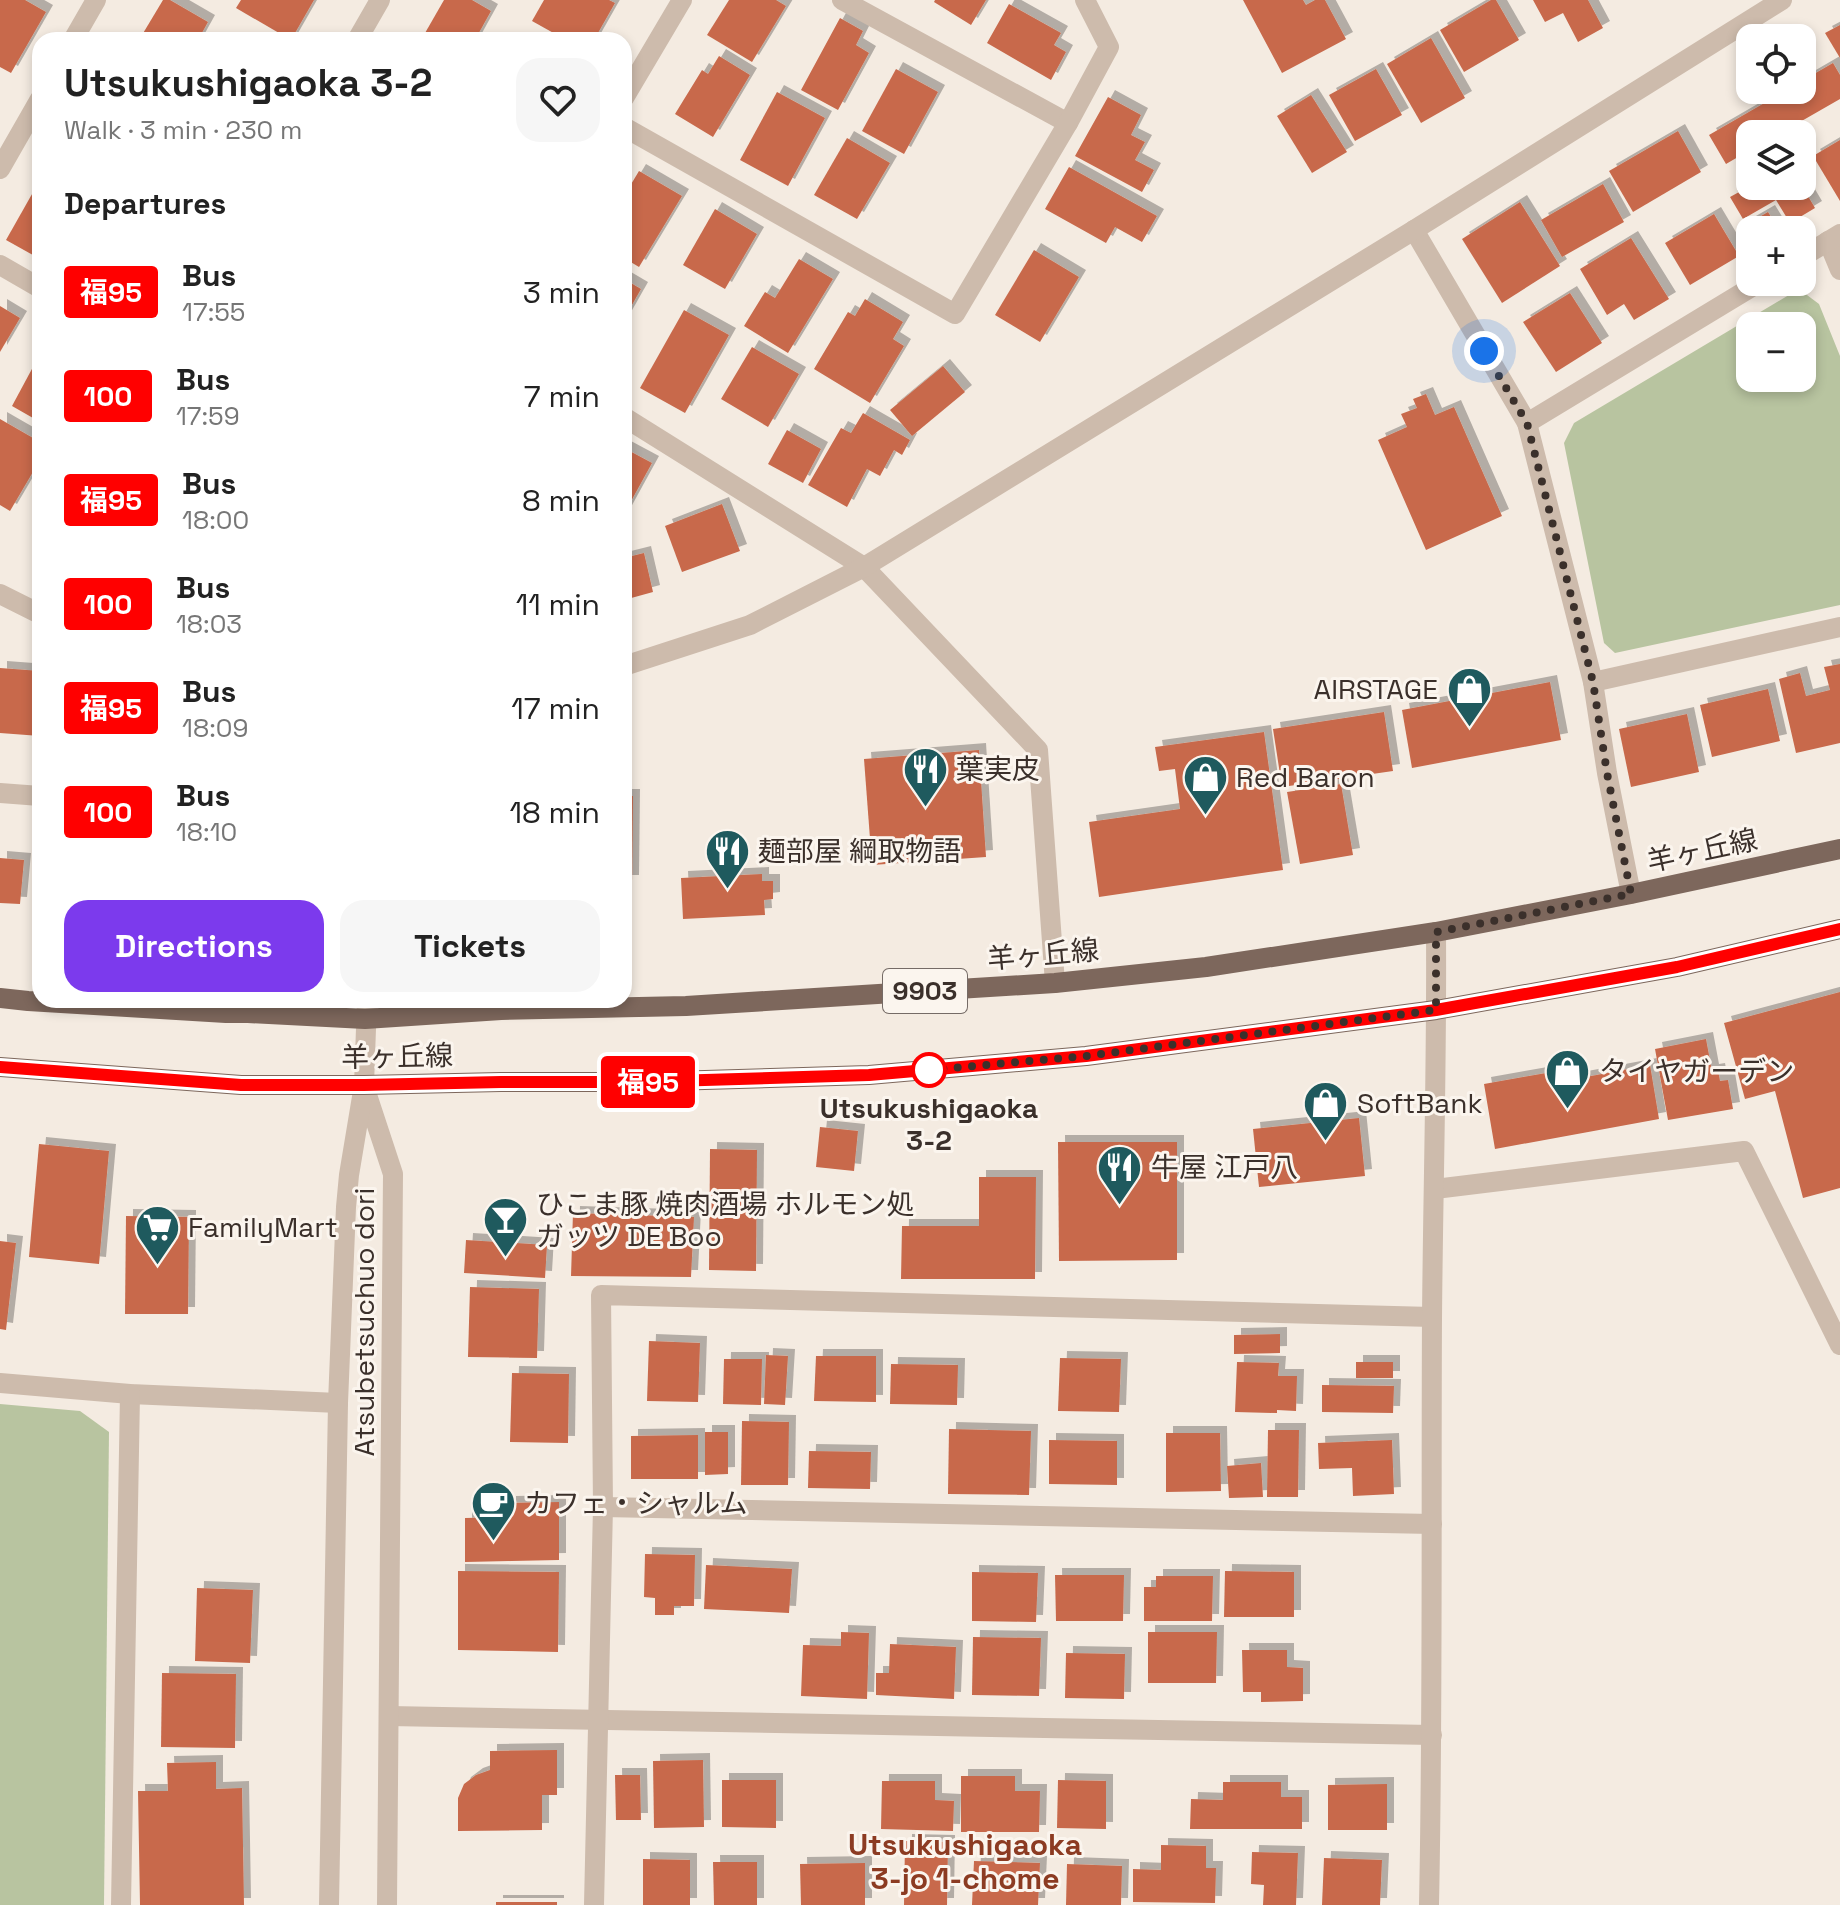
<!DOCTYPE html>
<meta charset="utf-8">
<style>
:root{--surface:#fff;--page:#f6f6f6;--text:#222;--muted:#767676;--accent:#7c3aed}
body{margin:0;font-family:"Space Grotesk","Noto Sans JP",sans-serif;background:var(--page);color:var(--text);height:100vh;display:flex;flex-direction:column;font-size:30px;white-space:nowrap}
*{box-sizing:border-box;margin:0}
p{font-size:26px;color:var(--muted)}
.icon{flex:none;width:44px;height:44px;fill:none;stroke:currentColor;stroke-width:2;stroke-linecap:round;stroke-linejoin:round}
.map{position:relative;flex:1;overflow:hidden}
.details{position:absolute;left:32px;top:32px;width:600px;height:976px;display:flex;flex-direction:column;background:var(--surface);border-radius:24px;box-shadow:0 4px 12px #0003}
.details>*{flex:none}
.badge{padding:0 16px;border-radius:6px;font-size:28px;line-height:52px}
.tools{position:absolute;left:1736px;top:24px;display:grid;gap:16px}
.tools a{display:grid;place-items:center;width:80px;height:80px;border-radius:16px;background:var(--surface);box-shadow:0 4px 12px #0003;font-size:40px}
.you{position:absolute;width:40px;height:40px;margin:-20px;border:6px solid #fff;border-radius:50%;background:#1a73e8;box-shadow:0 0 0 12px #1a73e833}
.map>.badge{position:absolute;translate:-50% -50%;box-shadow:0 0 0 4px #fff}
h2{padding:0 32px;font-size:30px;line-height:72px}
.round{display:grid;place-items:center;flex:none;width:84px;height:84px;border-radius:24px;background:var(--page)}
.summary{display:flex;align-items:center;justify-content:space-between;height:136px;padding:0 32px}
h1{font-size:38px;font-weight:800;line-height:60px}
.action{display:flex;gap:16px;margin-top:auto;padding:16px 32px}
.action a{flex:1;height:92px;border-radius:24px;background:var(--accent);color:#fff;font-size:32px;font-weight:800;line-height:92px;text-align:center}
.action a+a{background:var(--page);color:var(--text)}
ul{padding:0;list-style:none}
li{display:flex;align-items:center;gap:24px;height:104px;padding:0 32px}
li div{flex:1}
li b{display:block;font-size:30px}
li em{font-style:normal}
li .badge{min-width:88px;font-weight:700;text-align:center}
.map>svg:first-child{display:block}
.green{fill:#b8c4a0;fill-rule:evenodd}
.building{fill:#c8694b;filter:url(#shadow)}
.lines{fill:none;stroke-linecap:round;stroke-linejoin:round}
.minor{stroke:#cdbbac;stroke-width:20}
.tertiary{stroke:#cdbbac;stroke-width:20}
.primary{stroke:#7d675c;stroke-width:20}
.line-casing{stroke:#fff;stroke-width:18}
.line{stroke:#f00;stroke-width:12}
.walk{stroke:#3b302b;stroke-width:8;stroke-dasharray:0 14.4}
.stop-dot{fill:#fff;stroke:#f00;stroke-width:4}
.labels{text-anchor:middle;stroke-width:6;stroke-linejoin:round;paint-order:stroke}
.shield{fill:#fbf5ee;stroke:#756b66;stroke-width:2}
.shield-label{font-size:26px;font-weight:bold;fill:#3b302b}
.poi-label{font-size:28px;fill:#3b302b;stroke:#fbf5ee;text-anchor:start}
.street-label{font-size:28px;fill:#3b302b;stroke:#fbf5ee}
.stop-label{font-size:28px;font-weight:bold;fill:#3b302b;stroke:#fbf5ee}
.neighbourhood-label{font-size:30px;font-weight:bold;fill:#8c3b22;stroke:#fbf5ee}
</style>
<div class="map">
<svg width="1840" height="1905" viewBox="0 0 1840 1905">
<defs>
<filter id="shadow"><feDropShadow dx="7" dy="-7" stdDeviation="0" flood-color="#0004"/></filter>
</defs>
<rect width="100%" height="100%" fill="#f4ebe1"/>
<g class="green">
<path d="M 1799,289 L 1819,304 L 1840,356 L 1840,605 L 1615,653 L 1604,643 L 1564,443 L 1574,423 ZM 1750,326 L 1802,326 L 1802,378 L 1750,378 Z"/>
<polygon points="0,1404 80,1411 109,1432 104,1905 0,1905"/>
</g>
<g class="building">
<polygon points="0,0 25,0 46,12 11,73 0,67"/>
<polygon points="163,0 170,0 208,22 198,40 139,40"/>
<polygon points="241,0 314,0 291,40 236,8"/>
<polygon points="444,0 472,0 491,11 475,40 421,40"/>
<polygon points="544,0 609,0 615,3 594,40 566,40 532,21"/>
<polygon points="729,0 776,0 786,6 752,62 707,35"/>
<polygon points="935,0 986,0 971,25 934,2"/>
<polygon points="1243,0 1303,0 1306,5 1315,0 1325,0 1346,39 1282,73"/>
<polygon points="1491,0 1496,0 1519,40 1464,72 1440,30"/>
<polygon points="1533,0 1588,0 1603,28 1578,42 1563,13 1545,22"/>
<polygon points="1009,4 1061,33 1054,45 1066,52 1051,80 987,43"/>
<polygon points="840,18 863,31 856,45 869,53 838,110 801,90"/>
<polygon points="1840,25 1840,58 1825,33"/>
<polygon points="1431,38 1465,98 1421,123 1387,64"/>
<polygon points="719,56 750,75 713,137 675,114 702,70 708,74"/>
<polygon points="1833,63 1840,75 1840,99 1779,134 1750,134 1750,150 1726,164 1709,135 1787,90 1802,90 1802,81"/>
<polygon points="896,69 938,92 904,154 862,131"/>
<polygon points="1376,69 1402,115 1355,141 1329,95"/>
<polygon points="777,92 825,118 788,186 740,160"/>
<polygon points="1311,95 1347,152 1312,173 1277,116"/>
<polygon points="1108,97 1141,115 1131,135 1145,142 1135,160 1154,170 1142,192 1075,156"/>
<polygon points="1678,131 1701,172 1633,212 1609,171"/>
<polygon points="847,138 890,163 857,219 814,195"/>
<polygon points="1840,140 1840,201 1813,156"/>
<polygon points="1069,167 1157,216 1142,242 1115,227 1106,243 1045,209"/>
<polygon points="639,171 682,196 639,267 624,258 624,196"/>
<polygon points="1603,184 1624,222 1562,257 1541,220"/>
<polygon points="1750,186 1802,186 1815,208 1790,223 1776,200 1743,219 1730,197"/>
<polygon points="36,187 40,189 40,259 6,240"/>
<polygon points="1520,202 1560,266 1502,303 1462,239"/>
<polygon points="715,209 757,234 725,289 683,265"/>
<polygon points="1768,212 1779,230 1750,230 1750,240 1742,227"/>
<polygon points="1714,214 1739,256 1690,285 1665,243"/>
<polygon points="1631,238 1669,299 1634,320 1624,304 1607,315 1580,269"/>
<polygon points="1034,250 1079,277 1040,342 995,315"/>
<polygon points="799,259 833,279 788,353 744,326 765,292 775,298"/>
<polygon points="624,279 641,289 624,319"/>
<polygon points="1570,293 1602,343 1556,372 1523,322"/>
<polygon points="865,299 903,322 893,339 904,346 870,403 814,369 848,312 855,316"/>
<polygon points="0,306 20,318 0,352"/>
<polygon points="684,310 729,335 685,413 640,388"/>
<polygon points="752,347 799,374 768,427 721,399"/>
<polygon points="40,354 40,422 12,406"/>
<polygon points="943,366 965,392 912,436 890,410"/>
<polygon points="1426,394 1435,415 1454,407 1502,516 1426,550 1378,440 1407,427 1401,414 1417,408 1413,399"/>
<polygon points="863,413 910,440 902,455 894,450 880,476 867,469 847,507 808,485 841,428 851,433"/>
<polygon points="0,419 40,442 40,460 10,511 0,505"/>
<polygon points="787,430 821,449 803,483 768,464"/>
<polygon points="624,448 652,463 624,514"/>
<polygon points="722,504 740,551 682,572 665,526"/>
<polygon points="644,553 653,592 624,600 624,558"/>
<polygon points="1840,664 1840,743 1796,753 1779,679 1800,673 1806,696 1830,690 1824,667"/>
<polygon points="0,668 40,671 40,736 0,733"/>
<polygon points="1550,682 1561,740 1412,768 1402,710"/>
<polygon points="1768,689 1780,741 1712,757 1700,705"/>
<polygon points="1384,712 1393,771 1282,787 1273,729"/>
<polygon points="1687,714 1699,772 1631,787 1619,729"/>
<polygon points="1264,732 1283,870 1099,897 1089,822 1180,809 1175,769 1159,771 1155,747"/>
<polygon points="979,750 986,857 872,865 864,759"/>
<polygon points="1341,784 1353,855 1300,864 1287,792"/>
<polygon points="624,796 633,796 632,882 624,882"/>
<polygon points="0,858 24,860 20,904 0,903"/>
<polygon points="762,874 762,881 773,881 773,899 764,900 765,915 683,919 681,878"/>
<polygon points="1840,992 1840,1188 1803,1198 1775,1091 1745,1099 1724,1023"/>
<polygon points="1706,1039 1712,1071 1718,1070 1720,1081 1728,1080 1733,1109 1668,1120 1655,1049"/>
<polygon points="1650,1065 1659,1119 1495,1149 1484,1084 1552,1072 1554,1083"/>
<polygon points="1359,1118 1365,1176 1259,1187 1253,1129"/>
<polygon points="820,1127 858,1131 854,1171 816,1167"/>
<polygon points="1058,1142 1177,1142 1177,1260 1059,1261"/>
<polygon points="39,1144 109,1151 99,1264 29,1257"/>
<polygon points="710,1149 757,1150 756,1271 709,1270"/>
<polygon points="979,1177 1036,1177 1035,1279 901,1279 902,1226 979,1226"/>
<polygon points="573,1213 694,1217 691,1277 571,1276"/>
<polygon points="126,1216 189,1217 188,1314 125,1314"/>
<polygon points="466,1240 547,1245 545,1278 464,1273"/>
<polygon points="0,1241 16,1243 6,1330 0,1329"/>
<polygon points="470,1287 539,1289 537,1358 468,1357"/>
<polygon points="1280,1334 1280,1353 1234,1354 1234,1335"/>
<polygon points="649,1341 700,1343 698,1402 647,1401"/>
<polygon points="766,1355 788,1356 785,1405 764,1404"/>
<polygon points="816,1356 876,1356 876,1402 814,1401"/>
<polygon points="1060,1358 1121,1359 1119,1412 1058,1411"/>
<polygon points="724,1359 762,1359 761,1405 723,1404"/>
<polygon points="1237,1362 1279,1363 1278,1376 1297,1376 1296,1411 1277,1410 1277,1413 1235,1412"/>
<rect x="1356" y="1362" width="37" height="16"/>
<polygon points="891,1364 958,1365 957,1405 890,1404"/>
<polygon points="512,1373 569,1374 568,1443 510,1442"/>
<polygon points="1322,1385 1394,1386 1393,1413 1322,1412"/>
<polygon points="742,1421 789,1422 788,1485 741,1485"/>
<polygon points="949,1429 1031,1431 1029,1495 948,1494"/>
<polygon points="1268,1430 1299,1430 1298,1497 1267,1497"/>
<polygon points="705,1432 728,1432 728,1474 705,1475"/>
<polygon points="1166,1433 1220,1433 1221,1491 1166,1492"/>
<polygon points="698,1435 698,1479 631,1479 631,1436"/>
<polygon points="1049,1440 1117,1441 1117,1485 1049,1484"/>
<polygon points="1392,1440 1394,1494 1353,1496 1352,1468 1319,1469 1318,1443"/>
<polygon points="809,1451 871,1452 870,1489 808,1488"/>
<polygon points="1261,1463 1263,1497 1229,1498 1227,1466"/>
<polygon points="559,1502 559,1560 465,1562 465,1518 509,1517 509,1503"/>
<polygon points="645,1554 695,1555 694,1606 674,1606 674,1615 655,1615 655,1598 644,1597"/>
<polygon points="706,1565 792,1569 789,1613 704,1609"/>
<polygon points="458,1571 559,1572 558,1652 458,1650"/>
<polygon points="1225,1571 1294,1572 1294,1617 1224,1617"/>
<polygon points="972,1572 1038,1573 1036,1622 972,1621"/>
<polygon points="1055,1575 1124,1575 1123,1621 1056,1621"/>
<polygon points="1156,1576 1213,1576 1212,1621 1144,1621 1144,1587 1156,1587"/>
<polygon points="197,1588 253,1590 250,1663 195,1661"/>
<polygon points="841,1632 869,1633 867,1699 801,1696 803,1645 841,1646"/>
<polygon points="1148,1632 1217,1632 1216,1683 1148,1683"/>
<polygon points="973,1637 1041,1638 1039,1696 972,1695"/>
<polygon points="890,1644 956,1647 954,1699 876,1695 876,1673 889,1673"/>
<polygon points="1242,1650 1287,1650 1287,1667 1303,1668 1303,1701 1261,1702 1261,1692 1243,1692"/>
<polygon points="1066,1653 1125,1654 1124,1699 1065,1698"/>
<polygon points="162,1673 236,1674 235,1748 161,1747"/>
<polygon points="557,1750 557,1795 542,1795 542,1830 458,1831 458,1798 464,1784 476,1775 490,1770 490,1751"/>
<polygon points="703,1760 704,1827 654,1828 653,1761"/>
<polygon points="216,1762 216,1789 242,1788 244,1905 140,1905 138,1791 168,1791 167,1763"/>
<polygon points="615,1775 640,1775 641,1820 616,1820"/>
<polygon points="961,1776 1015,1776 1015,1791 1040,1791 1039,1832 961,1832"/>
<polygon points="722,1780 776,1780 776,1828 722,1827"/>
<polygon points="1058,1780 1106,1781 1106,1829 1057,1828"/>
<polygon points="882,1781 935,1781 935,1800 954,1801 953,1831 881,1829"/>
<polygon points="1223,1782 1281,1782 1281,1797 1302,1797 1302,1829 1190,1829 1191,1799 1223,1800"/>
<polygon points="1387,1784 1387,1830 1328,1830 1328,1785"/>
<polygon points="905,1841 948,1842 947,1905 904,1905"/>
<polygon points="1161,1845 1206,1846 1206,1868 1216,1868 1215,1903 1133,1902 1133,1869 1161,1870"/>
<polygon points="1252,1852 1298,1853 1296,1905 1263,1905 1264,1885 1251,1884"/>
<polygon points="1324,1858 1382,1860 1380,1905 1322,1905"/>
<polygon points="643,1859 690,1860 690,1905 643,1905"/>
<polygon points="974,1861 1040,1863 1038,1905 972,1905"/>
<polygon points="713,1862 757,1862 757,1905 714,1905"/>
<polygon points="865,1863 865,1905 801,1905 800,1864"/>
<polygon points="1067,1864 1122,1866 1121,1905 1066,1905"/>
<rect x="496" y="1902" width="61" height="3"/>
</g>
<g class="lines">
<g class="minor">
<polyline points="842,0 1068,123"/>
<polyline points="73,40 96,0"/>
<polyline points="357,40 380,0"/>
<polyline points="624,98 682,0"/>
<polyline points="624,127 955,314 1068,123 1109,47 1085,0"/>
<polyline points="0,169 40,99"/>
<polyline points="1414,230 1527,423 1593,682 1607,773 1631,894"/>
<polyline points="1828,241 1840,270"/>
<polyline points="1802,257 1840,234"/>
<polyline points="0,265 40,288"/>
<polyline points="624,417 864,567 1038,750 1055,983"/>
<polyline points="1527,423 1760,282"/>
<polyline points="1593,682 1840,627"/>
<polyline points="0,793 40,796"/>
<polyline points="1435,1189 1744,1151 1840,1345"/>
<polyline points="0,1383 130,1394 338,1403"/>
<polyline points="603,1507 1432,1524"/>
<polyline points="389,1716 1432,1735"/>
<polyline points="121,1905 130,1394"/>
<polyline points="594,1905 603,1507 601,1295 1432,1317"/>
<path d="M 1429,1905 C 1433,1710 1431,1514 1432,1319 C 1433,1190 1437,1061 1436,932"/>
</g>
<g class="tertiary">
<polyline points="0,594 40,614"/>
<polyline points="624,666 750,625 864,567 1414,230 1782,0"/>
<polyline points="365,1089 393,1174 387,1905"/>
<polyline points="329,1905 338,1403 346,1207 349,1175 364,1085 367,1000"/>
</g>
<g class="primary">
<polyline points="0,998 28,1001 226,1013 248,1013 365,1019 501,1010 686,1006 1055,983 1206,967 1436,932 1631,894 1840,849"/>
<polyline points="0,1067 241,1085 364,1085 501,1082 637,1082 869,1075 1086,1056 1436,1010 1677,967 1840,929"/>
</g>
</g>
<g class="lines">
<defs>
<polyline id="line" points="0,1067 241,1085 364,1085 501,1082 637,1082 869,1075 1086,1056 1436,1010 1677,967 1840,929"/>
</defs>
<use href="#line" class="line-casing"/>
<use href="#line" class="line"/>
<polyline class="walk" points="929,1070 1086,1056 1436,1010 1436,932 1631,894 1607,773 1593,682 1527,423 1484,351"/>
</g>
<defs>
<symbol id="shop-pin" viewBox="-11 -11 22 30"><path d="M0 17L-7.5 6A9.5 9.5 0 1 1 7.5 6Z" fill="#1f5a5e" stroke="#fbf5ee"/><path d="M-5-2.5h2.3a2.7 3.5 0 0 1 5.4 0H5L5.5 6h-11ZM-1.5-2.5h3a1.5 2.3 0 0 0-3 0Z" fill="#fff"/></symbol>
<symbol id="restaurant-pin" viewBox="-11 -11 22 30"><path d="M0 17L-7.5 6A9.5 9.5 0 1 1 7.5 6Z" fill="#1f5a5e" stroke="#fbf5ee"/><path d="M-5-6h1v4h1v-4h1v4h1v-4h1v5L-1.5 .5V6h-2V.5L-5-1ZM5-6V6H3V1.5H1.5Q1.5-4 5-6Z" fill="#fff"/></symbol>
<symbol id="bar-pin" viewBox="-11 -11 22 30"><path d="M0 17L-7.5 6A9.5 9.5 0 1 1 7.5 6Z" fill="#1f5a5e" stroke="#fbf5ee"/><path d="M-6-5H6L.8 .8V4.5H3.5V6h-7V4.5H-.8V.8Z" fill="#fff"/></symbol>
<symbol id="supermarket-pin" viewBox="-11 -11 22 30"><path d="M0 17L-7.5 6A9.5 9.5 0 1 1 7.5 6Z" fill="#1f5a5e" stroke="#fbf5ee"/><path d="M-6-5.5h2.5l.6 2H6L4.5 2H-2.5L-4.4-4H-6ZM-1.5 3.2a1.3 1.3 0 1 0 .1 0ZM3 3.2a1.3 1.3 0 1 0 .1 0Z" fill="#fff"/></symbol>
<symbol id="cafe-pin" viewBox="-11 -11 22 30"><path d="M0 17L-7.5 6A9.5 9.5 0 1 1 7.5 6Z" fill="#1f5a5e" stroke="#fbf5ee"/><path d="M-5.5-4.5H6V0H3Q3 3.5 0 3.5H-2.5Q-5.5 3.5-5.5 0ZM3-3.2v2h1.7v-2ZM-6 4.5H4V6H-6Z" fill="#fff"/></symbol>
</defs>
<g fill-rule="evenodd">
<use href="#shop-pin" x="1444" y="664" width="51" height="69"/>
<use href="#restaurant-pin" x="900" y="744" width="51" height="69"/>
<use href="#shop-pin" x="1180" y="752" width="51" height="69"/>
<use href="#restaurant-pin" x="702" y="826" width="51" height="69"/>
<use href="#shop-pin" x="1542" y="1046" width="51" height="69"/>
<use href="#shop-pin" x="1300" y="1078" width="51" height="69"/>
<use href="#restaurant-pin" x="1094" y="1142" width="51" height="69"/>
<use href="#bar-pin" x="480" y="1194" width="51" height="69"/>
<use href="#supermarket-pin" x="132" y="1202" width="51" height="69"/>
<use href="#cafe-pin" x="468" y="1478" width="51" height="69"/>
</g>
<circle class="stop-dot" cx="929" cy="1070" r="16"/>
<g class="labels">
<rect class="shield" x="883" y="969" width="84" height="44" rx="6"/>
<g class="shield-label">
<text x="925" y="1000">9903</text>
</g>
<g class="poi-label">
<text x="1438" y="699" text-anchor="end">AIRSTAGE</text>
<text x="956" y="779">葉実皮</text>
<text x="1236" y="787">Red Baron</text>
<text x="758" y="861">麺部屋 綱取物語</text>
<text x="1599" y="1081">タイヤガーデン</text>
<text x="1357" y="1113">SoftBank</text>
<text x="1151" y="1177">牛屋 江戸八</text>
<text x="536" y="1214">ひこま豚 焼肉酒場 ホルモン処<tspan x="536" dy="32">ガッツ DE Boo</tspan></text>
<text x="188" y="1237">FamilyMart</text>
<text x="524" y="1513">カフェ・シャルム</text>
</g>
<g class="street-label">
<text transform="translate(1702 850) rotate(-12)" y="10">羊ヶ丘線</text>
<text transform="translate(1043 954) rotate(-5)" y="10">羊ヶ丘線</text>
<text transform="translate(397 1056) rotate(-1)" y="10">羊ヶ丘線</text>
<text transform="translate(364 1322) rotate(-90)" y="10">Atsubetsuchuo dori</text>
</g>
<g class="stop-label">
<text x="929" y="1118">Utsukushigaoka<tspan x="929" dy="32">3-2</tspan></text>
</g>
<g class="neighbourhood-label">
<text x="965" y="1855">Utsukushigaoka<tspan x="965" dy="34">3-jo 1-chome</tspan></text>
</g>
</g>
</svg>
<div class="tools">
<a><svg class="icon" aria-label="locate" viewBox="0 0 24 24"><circle cx="12" cy="12" r="6"/><path d="M12 2v4M12 18v4M2 12h4M18 12h4"/></svg></a>
<a><svg class="icon" aria-label="layers" viewBox="0 0 24 24"><path d="M12 4l9 5-9 5-9-5zM3 14l9 5 9-5"/></svg></a>
<a>+</a>
<a>−</a>
</div>
<div class="you" style="left:1484px;top:351px"></div>
<b class="badge" style="left:648px;top:1082px;background:#f00;color:#fff">福95</b>
<section class="details">
<div class="summary"><div><h1>Utsukushigaoka 3-2</h1><p>Walk · 3 min · 230 m</p></div><a class="round"><svg class="icon" aria-label="heart" viewBox="0 0 24 24"><path d="M12 20l-8-8c-3-5 5-10 8-4 3-6 11-1 8 4z"/></svg></a></div>
<h2>Departures</h2>
<ul>
<li><span class="badge" style="background:#f00;color:#fff">福95</span><div><b>Bus</b><p>17:55</p></div><em>3 min</em></li>
<li><span class="badge" style="background:#f00;color:#fff">100</span><div><b>Bus</b><p>17:59</p></div><em>7 min</em></li>
<li><span class="badge" style="background:#f00;color:#fff">福95</span><div><b>Bus</b><p>18:00</p></div><em>8 min</em></li>
<li><span class="badge" style="background:#f00;color:#fff">100</span><div><b>Bus</b><p>18:03</p></div><em>11 min</em></li>
<li><span class="badge" style="background:#f00;color:#fff">福95</span><div><b>Bus</b><p>18:09</p></div><em>17 min</em></li>
<li><span class="badge" style="background:#f00;color:#fff">100</span><div><b>Bus</b><p>18:10</p></div><em>18 min</em></li>
</ul>
<div class="action"><a>Directions</a><a>Tickets</a></div>
</section>
</div>
